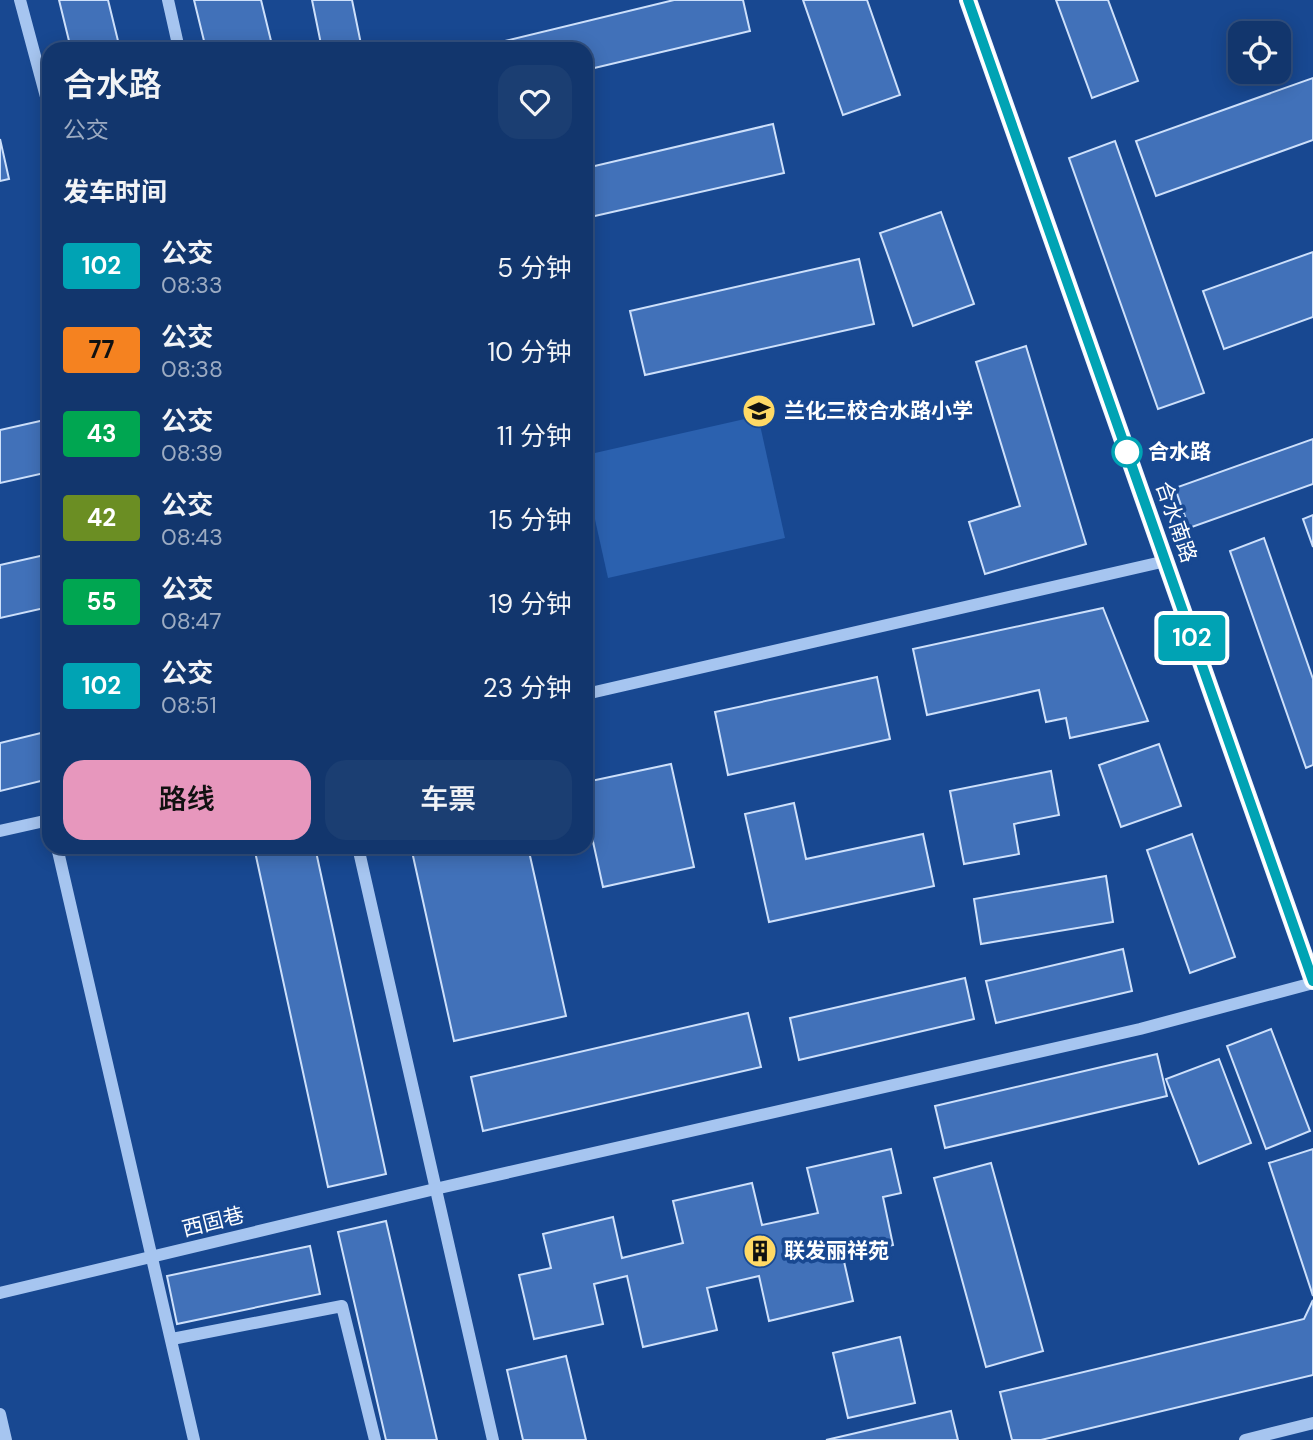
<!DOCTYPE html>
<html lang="zh">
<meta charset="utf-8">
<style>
:root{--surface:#12366d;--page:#1b3e72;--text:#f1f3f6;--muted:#9cabc2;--line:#315080;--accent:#e797bd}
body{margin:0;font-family:"DM Sans","Noto Sans SC",sans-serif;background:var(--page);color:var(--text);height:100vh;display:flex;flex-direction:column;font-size:26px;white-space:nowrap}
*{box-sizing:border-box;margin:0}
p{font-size:23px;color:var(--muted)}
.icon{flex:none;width:38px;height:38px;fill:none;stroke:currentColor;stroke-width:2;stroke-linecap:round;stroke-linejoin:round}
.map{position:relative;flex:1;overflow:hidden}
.side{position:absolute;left:42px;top:42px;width:551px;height:812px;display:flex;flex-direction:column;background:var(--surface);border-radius:21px;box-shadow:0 4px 18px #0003,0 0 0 2px var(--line)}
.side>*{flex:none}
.badge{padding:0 14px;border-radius:5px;font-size:24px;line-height:46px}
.fabs{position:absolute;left:1228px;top:21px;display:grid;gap:14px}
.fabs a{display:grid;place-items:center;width:63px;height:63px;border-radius:14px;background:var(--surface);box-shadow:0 4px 18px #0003,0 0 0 2px var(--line);font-size:35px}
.map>.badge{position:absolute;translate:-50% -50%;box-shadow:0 0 0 4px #fff}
h2{padding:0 21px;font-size:26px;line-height:63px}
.round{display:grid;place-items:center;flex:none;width:74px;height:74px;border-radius:21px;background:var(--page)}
.headline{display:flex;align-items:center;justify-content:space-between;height:119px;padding:0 21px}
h1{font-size:33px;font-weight:600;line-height:52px}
.cta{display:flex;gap:14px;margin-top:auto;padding:14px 21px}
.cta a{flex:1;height:80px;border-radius:21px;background:var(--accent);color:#111;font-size:28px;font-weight:600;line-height:80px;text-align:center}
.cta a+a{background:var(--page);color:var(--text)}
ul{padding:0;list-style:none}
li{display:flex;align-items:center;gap:21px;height:84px;padding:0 21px}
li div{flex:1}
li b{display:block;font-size:26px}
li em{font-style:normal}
li .badge{min-width:77px;font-weight:700;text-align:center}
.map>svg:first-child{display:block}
.green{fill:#2b61af}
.building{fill:#4171b9;stroke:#cde0fb;stroke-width:2}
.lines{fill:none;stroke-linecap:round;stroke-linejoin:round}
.minor{stroke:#a6c5f0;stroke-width:12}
.major{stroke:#eff5ff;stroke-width:18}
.line-casing{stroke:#fff;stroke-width:16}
.line{stroke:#00a3b4;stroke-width:10}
.stop-dot{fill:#fff;stroke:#00a3b4;stroke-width:3.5}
.labels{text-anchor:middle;stroke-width:7;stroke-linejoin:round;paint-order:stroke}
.poi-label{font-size:21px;font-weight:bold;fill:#fff;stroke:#184891;text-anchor:start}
.stop-label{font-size:21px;font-weight:bold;fill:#fff;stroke:#184891;text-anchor:start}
.street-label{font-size:21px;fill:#fff;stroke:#184891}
</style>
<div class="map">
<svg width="1313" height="1440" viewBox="0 0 1313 1440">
<rect width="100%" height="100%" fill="#184891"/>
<polygon class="green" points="758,416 785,538 608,578 586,479 586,455"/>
<g class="building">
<polygon points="59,0 108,0 120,49 71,49"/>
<polygon points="194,0 261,0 273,49 206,49"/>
<polygon points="312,0 352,0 362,49 322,49"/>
<polygon points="674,0 743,0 750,31 586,70 586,49 507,49 505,41"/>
<polygon points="803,0 867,0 900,95 843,115"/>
<polygon points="1056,0 1108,0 1138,81 1092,98"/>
<polygon points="1313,78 1313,140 1156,196 1136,141"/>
<polygon points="773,124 784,173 586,218 586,168"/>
<polygon points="0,139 9,179 0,181"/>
<polygon points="1115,141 1204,393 1158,409 1069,158"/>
<polygon points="941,212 974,304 913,326 880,233"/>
<polygon points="1313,252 1313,317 1224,349 1203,291"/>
<polygon points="859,259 874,324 645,375 630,311"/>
<polygon points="1026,346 1086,544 985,574 969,522 1020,506 976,362"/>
<polygon points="49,419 49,472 0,483 0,430"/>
<polygon points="1313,439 1313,484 1189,528 1175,488"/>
<polygon points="1313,515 1313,547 1303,519"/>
<polygon points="1264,538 1313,679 1313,765 1306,768 1230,551"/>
<polygon points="49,554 49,607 0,618 0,565"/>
<polygon points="1103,608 1148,721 1070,738 1066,718 1046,722 1039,690 927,715 913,649"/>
<polygon points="877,677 890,739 728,775 715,712"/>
<polygon points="49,731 49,779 0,791 0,743"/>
<polygon points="1159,744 1181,806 1121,827 1099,765"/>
<polygon points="671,764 694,867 603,887 586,810 586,782"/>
<polygon points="1051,771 1059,815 1014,824 1019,854 964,864 950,791"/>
<polygon points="794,803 806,859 923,834 934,886 769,922 745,814"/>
<polygon points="1192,834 1235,957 1190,973 1147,850"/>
<polygon points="254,847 315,847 386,1174 328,1187"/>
<polygon points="411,847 528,847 566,1016 454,1041"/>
<polygon points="1106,876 1113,922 981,944 974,899"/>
<polygon points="1123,949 1132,991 996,1023 986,981"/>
<polygon points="965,978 974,1019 799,1060 790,1018"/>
<polygon points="748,1013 761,1067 483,1131 471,1077"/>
<polygon points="1271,1029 1310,1131 1266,1149 1227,1046"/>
<polygon points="1157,1054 1167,1096 945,1148 935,1106"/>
<polygon points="1219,1059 1251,1143 1199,1164 1166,1079"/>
<polygon points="891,1149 901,1193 883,1197 893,1245 843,1257 853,1301 769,1321 759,1276 707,1288 717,1330 643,1347 627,1276 594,1284 603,1324 534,1339 519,1275 551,1268 543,1234 613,1217 622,1258 683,1243 673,1201 752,1183 762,1225 818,1213 807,1168"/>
<polygon points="1313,1149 1313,1296 1269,1163"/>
<polygon points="991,1163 1043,1351 986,1367 934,1178"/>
<polygon points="386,1221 437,1440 386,1440 338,1232"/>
<polygon points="310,1246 320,1294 177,1324 167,1276"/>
<polygon points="1313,1300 1313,1375 1041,1440 1012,1440 1000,1392 1304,1319"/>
<polygon points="900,1337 915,1403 848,1418 833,1353"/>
<polygon points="566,1356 586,1440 523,1440 507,1370"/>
<polygon points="951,1411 958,1440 826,1440"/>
</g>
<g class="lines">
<g class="minor">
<polyline points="20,0 49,108"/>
<polyline points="168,0 179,49"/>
<polyline points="586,694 1166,561"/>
<polyline points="0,831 49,820"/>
<polyline points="57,847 194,1440"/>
<polyline points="358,847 493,1440"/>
<polyline points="0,1293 435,1189 1140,1029 1313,983"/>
<polyline points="172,1339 342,1306 375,1440"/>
<polyline points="0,1414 6,1440"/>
<polyline points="1245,1440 1313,1423"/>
</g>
<polyline class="major" points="968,0 1313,981"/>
</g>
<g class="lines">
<defs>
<polyline id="line" points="968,0 1313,981"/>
</defs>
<use href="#line" class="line-casing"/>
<use href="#line" class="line"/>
</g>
<defs>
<symbol id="school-disc" viewBox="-11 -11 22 22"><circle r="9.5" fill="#ffd965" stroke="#184891"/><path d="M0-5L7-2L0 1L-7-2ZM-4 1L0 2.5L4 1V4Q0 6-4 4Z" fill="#111"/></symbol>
<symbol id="building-disc" viewBox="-11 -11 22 22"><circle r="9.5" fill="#ffd965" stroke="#184891"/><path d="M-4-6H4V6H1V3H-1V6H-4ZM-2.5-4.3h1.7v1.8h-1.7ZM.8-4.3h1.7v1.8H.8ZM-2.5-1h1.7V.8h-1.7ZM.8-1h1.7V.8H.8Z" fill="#111"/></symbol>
</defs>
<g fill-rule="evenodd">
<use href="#school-disc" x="740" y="392" width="38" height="38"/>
<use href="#building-disc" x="741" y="1232" width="38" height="38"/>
</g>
<circle class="stop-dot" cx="1127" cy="452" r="14"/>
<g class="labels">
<g class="poi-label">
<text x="784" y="418">兰化三校合水路小学</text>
<text x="784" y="1258">联发丽祥苑</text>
</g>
<g class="stop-label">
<text x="1148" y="459">合水路</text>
</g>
<g class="street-label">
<text transform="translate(1176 522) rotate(71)" y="7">合水南路</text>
<text transform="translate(213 1222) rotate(-14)" y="7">西固巷</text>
</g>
</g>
</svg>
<div class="fabs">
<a><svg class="icon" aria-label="locate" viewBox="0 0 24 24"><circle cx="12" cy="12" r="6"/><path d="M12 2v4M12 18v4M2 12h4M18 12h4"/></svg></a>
</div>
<b class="badge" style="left:1192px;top:638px;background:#00a3b4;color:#fff">102</b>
<section class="side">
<div class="headline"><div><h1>合水路</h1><p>公交</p></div><a class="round"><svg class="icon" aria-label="heart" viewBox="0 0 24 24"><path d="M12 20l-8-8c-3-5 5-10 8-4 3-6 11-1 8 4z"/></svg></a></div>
<h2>发车时间</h2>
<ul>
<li><span class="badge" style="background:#00a3b4;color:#fff">102</span><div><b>公交</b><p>08:33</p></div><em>5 分钟</em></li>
<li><span class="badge" style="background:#f58220;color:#111">77</span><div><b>公交</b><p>08:38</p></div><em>10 分钟</em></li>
<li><span class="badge" style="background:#00a651;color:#fff">43</span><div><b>公交</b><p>08:39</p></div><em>11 分钟</em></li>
<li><span class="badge" style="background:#6b8e23;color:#fff">42</span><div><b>公交</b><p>08:43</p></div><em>15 分钟</em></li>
<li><span class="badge" style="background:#00a651;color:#fff">55</span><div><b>公交</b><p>08:47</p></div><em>19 分钟</em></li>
<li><span class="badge" style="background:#00a3b4;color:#fff">102</span><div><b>公交</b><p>08:51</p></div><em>23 分钟</em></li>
</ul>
<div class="cta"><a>路线</a><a>车票</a></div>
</section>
</div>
